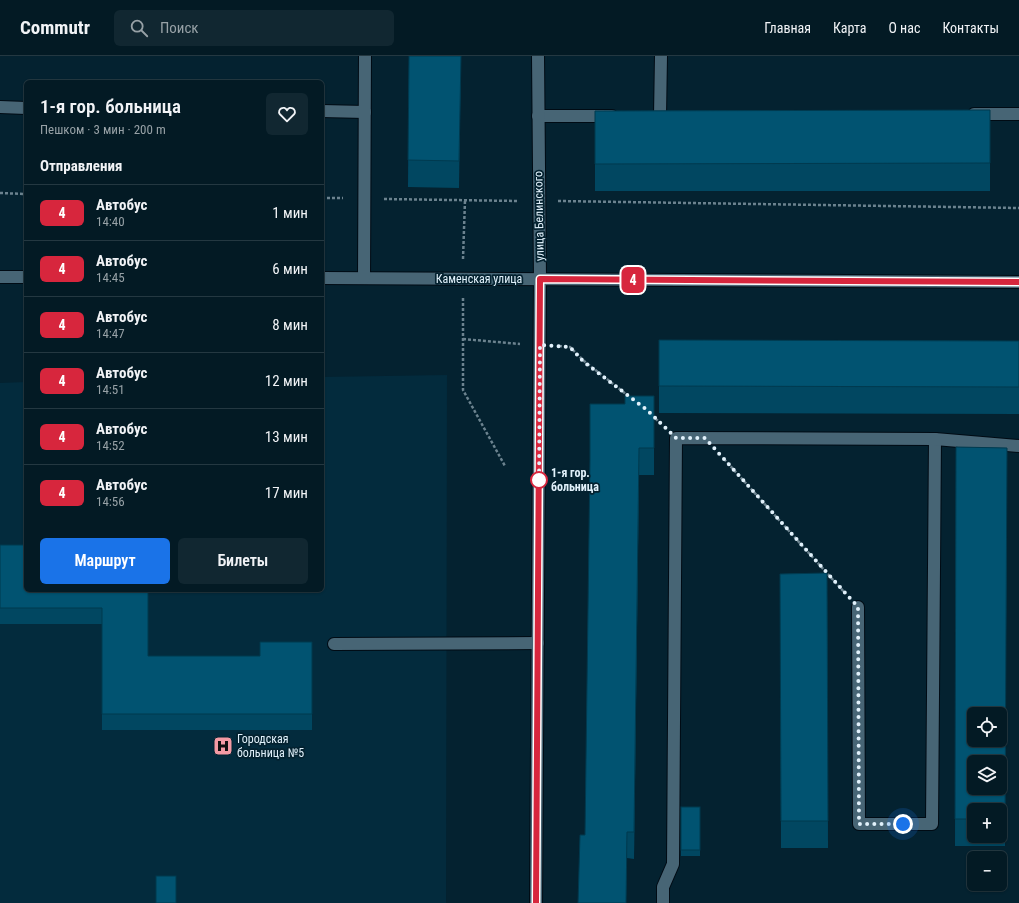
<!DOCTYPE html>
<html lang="ru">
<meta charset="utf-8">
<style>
:root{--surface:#031a24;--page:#112731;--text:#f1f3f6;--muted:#97a1a6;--line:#243841;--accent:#1a73e8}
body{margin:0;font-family:"Roboto Condensed",sans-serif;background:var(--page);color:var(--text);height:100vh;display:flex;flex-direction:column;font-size:15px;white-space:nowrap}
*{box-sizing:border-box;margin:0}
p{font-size:13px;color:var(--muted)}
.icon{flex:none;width:22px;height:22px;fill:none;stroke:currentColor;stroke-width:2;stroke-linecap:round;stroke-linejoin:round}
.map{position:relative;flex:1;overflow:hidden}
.details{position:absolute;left:24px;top:24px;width:300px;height:512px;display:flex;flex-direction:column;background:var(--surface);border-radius:6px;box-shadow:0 1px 3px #0004,0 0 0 1px var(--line)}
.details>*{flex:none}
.badge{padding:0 8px;border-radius:6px;font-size:14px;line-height:26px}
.fabs{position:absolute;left:967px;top:651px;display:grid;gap:8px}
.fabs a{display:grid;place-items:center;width:40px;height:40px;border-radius:6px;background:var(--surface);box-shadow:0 1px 3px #0004,0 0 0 1px var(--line);font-size:20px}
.you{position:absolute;width:20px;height:20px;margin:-10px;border:3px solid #fff;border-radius:50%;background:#1a73e8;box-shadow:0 0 0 6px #1a73e833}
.map>.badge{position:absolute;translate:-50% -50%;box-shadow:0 0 0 2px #fff}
h2{padding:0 16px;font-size:15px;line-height:36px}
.round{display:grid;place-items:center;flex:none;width:42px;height:42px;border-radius:6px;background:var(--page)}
.summary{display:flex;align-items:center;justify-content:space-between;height:68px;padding:0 16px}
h1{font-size:19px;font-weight:600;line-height:30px}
.primary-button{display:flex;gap:8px;margin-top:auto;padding:8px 16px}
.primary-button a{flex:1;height:46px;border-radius:6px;background:var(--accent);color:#fff;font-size:16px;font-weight:600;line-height:46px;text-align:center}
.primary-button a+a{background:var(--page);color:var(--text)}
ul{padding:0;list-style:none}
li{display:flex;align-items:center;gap:12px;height:56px;padding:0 16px;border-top:1px solid var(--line)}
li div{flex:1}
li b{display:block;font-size:15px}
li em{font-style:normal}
li .badge{min-width:44px;font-weight:700;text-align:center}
header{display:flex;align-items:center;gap:24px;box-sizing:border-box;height:56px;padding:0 20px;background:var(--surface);border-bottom:1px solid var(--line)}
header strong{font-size:19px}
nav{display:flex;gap:22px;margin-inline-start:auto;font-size:14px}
.search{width:280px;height:36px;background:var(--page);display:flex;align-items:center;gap:10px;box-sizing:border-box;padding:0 14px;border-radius:6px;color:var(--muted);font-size:15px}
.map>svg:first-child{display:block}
.built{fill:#032b3d}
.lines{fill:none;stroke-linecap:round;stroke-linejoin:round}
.minor-casing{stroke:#000b14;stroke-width:14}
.path{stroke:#6c838f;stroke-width:2.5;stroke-dasharray:3 2;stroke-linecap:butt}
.minor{stroke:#476575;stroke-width:12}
.wall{fill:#014761;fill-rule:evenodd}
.shaded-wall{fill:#013a4f}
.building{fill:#015371;stroke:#013a4f;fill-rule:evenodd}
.line-casing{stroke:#fff;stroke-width:9}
.line{stroke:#d7263d;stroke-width:6}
.walk{stroke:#e1f1fb;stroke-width:4;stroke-dasharray:0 7.2}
.stop-dot{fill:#fff;stroke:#d7263d;stroke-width:2}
.labels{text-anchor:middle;stroke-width:3.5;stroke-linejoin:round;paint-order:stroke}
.street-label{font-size:12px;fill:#e1f1fb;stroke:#042230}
.stop-label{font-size:12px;font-weight:bold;fill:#e1f1fb;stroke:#042230;text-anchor:start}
.poi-label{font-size:12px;fill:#e1f1fb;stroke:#042230;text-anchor:start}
</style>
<header>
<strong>Commutr</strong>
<div class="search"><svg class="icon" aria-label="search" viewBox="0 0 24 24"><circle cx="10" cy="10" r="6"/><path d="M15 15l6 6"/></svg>Поиск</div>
<nav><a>Главная</a><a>Карта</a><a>О нас</a><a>Контакты</a></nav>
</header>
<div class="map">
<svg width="1019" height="847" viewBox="0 0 1019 847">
<rect width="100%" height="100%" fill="#042230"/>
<polygon class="built" points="447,319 446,847 0,847 0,327 26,326 26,534 322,534 322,321"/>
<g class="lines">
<defs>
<g id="minor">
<polyline points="0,51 26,52"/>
<polyline points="322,55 365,56"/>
<polyline points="974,58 1019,58"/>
<polyline points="538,60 612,60"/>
<polyline points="660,60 661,0"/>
<polyline points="0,221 26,221"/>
<polyline points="322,222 1019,226"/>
<polyline points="364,222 365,0"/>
<polyline points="858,551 859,768 932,768 935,383"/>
<polyline points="334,588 538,587"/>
<polyline points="536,847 540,223 538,0"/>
<polyline points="663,847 663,831 673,808 676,382 935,383 1019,390"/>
</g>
</defs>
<use href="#minor" class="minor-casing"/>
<g class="path">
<polyline points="0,137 26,138"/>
<polyline points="322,142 343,142"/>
<polyline points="384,143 519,145"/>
<polyline points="558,145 1019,152"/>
<polyline points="463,203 465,144"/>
<polyline points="463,242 463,334 505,410"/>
<polyline points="463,283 520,288"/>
<polyline points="559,290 570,291 584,305 631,342"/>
<polyline points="652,359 661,368"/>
<polyline points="724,403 844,536"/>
</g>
<use href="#minor" class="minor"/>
</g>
<g class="wall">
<polygon points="409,0 461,0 459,132 408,131"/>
<polygon points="990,54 990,135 595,135 595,55"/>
<polygon points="659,284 1019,285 1019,358 659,357"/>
<polygon points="654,340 654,419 639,419 634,803 627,802 625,348"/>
<path d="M 956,391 L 1007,392 L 1005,790 L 955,790 ZM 974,754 L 1000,754 L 1000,780 L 974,780 Z"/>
<polygon points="0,489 148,534 148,600 260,600 312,586 312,674 102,674 102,568 0,568"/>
<polygon points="827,517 828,792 781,792 780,518"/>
<rect x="681" y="751" width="19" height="49"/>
</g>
<g class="shaded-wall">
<polygon points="639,392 639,419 634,803 634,776"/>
<polygon points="627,776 627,802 626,847"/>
</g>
<g class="building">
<polygon points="409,0 461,0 459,105 408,104"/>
<polygon points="322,46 323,46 322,97"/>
<polygon points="990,54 990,107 595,108 595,55"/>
<polygon points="659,284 1019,285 1019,331 659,330"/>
<polygon points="625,340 654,340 654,392 639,392 634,776 627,776 626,847 578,847 580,779 585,779 590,403 590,348 625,348"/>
<path d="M 956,391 L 1007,392 L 1005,763 L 1000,763 L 1000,754 L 974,754 L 974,763 L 955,763 ZM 974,658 L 1000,658 L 1000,684 L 974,684 ZM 974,706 L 1000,706 L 1000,732 L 974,732 Z"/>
<polygon points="0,489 26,489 26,534 148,534 148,600 260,600 260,586 312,586 312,658 102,658 102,552 0,552"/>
<polygon points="827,517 828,765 781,765 780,518"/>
<rect x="681" y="751" width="19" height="43"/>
<rect x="156" y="820" width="20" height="27"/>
</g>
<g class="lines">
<defs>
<polyline id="line" points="536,847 540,223 1019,226"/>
</defs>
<use href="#line" class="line-casing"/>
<use href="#line" class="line"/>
<polyline class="walk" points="539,424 539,430 540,289 570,291 584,306 647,354 676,382 705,382 858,551 859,768 903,768"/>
</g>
<defs>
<symbol id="hospital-square" viewBox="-11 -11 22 22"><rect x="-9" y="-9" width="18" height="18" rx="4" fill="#f49aa4" stroke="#042230"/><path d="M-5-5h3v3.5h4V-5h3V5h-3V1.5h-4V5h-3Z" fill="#111"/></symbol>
</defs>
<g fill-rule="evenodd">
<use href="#hospital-square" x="212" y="679" width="22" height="22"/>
</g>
<circle class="stop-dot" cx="539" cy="424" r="8"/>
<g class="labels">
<g class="street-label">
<text transform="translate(539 160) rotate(-91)" y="4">улица Белинского</text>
<text x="479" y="227">Каменская улица</text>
</g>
<g class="stop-label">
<text x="551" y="421">1-я гор.<tspan x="551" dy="14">больница</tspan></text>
</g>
<g class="poi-label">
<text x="237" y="687">Городская<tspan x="237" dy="14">больница №5</tspan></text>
</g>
</g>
</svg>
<div class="fabs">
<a><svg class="icon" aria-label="locate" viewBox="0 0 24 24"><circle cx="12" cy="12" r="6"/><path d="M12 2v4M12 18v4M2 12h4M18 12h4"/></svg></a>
<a><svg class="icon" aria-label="layers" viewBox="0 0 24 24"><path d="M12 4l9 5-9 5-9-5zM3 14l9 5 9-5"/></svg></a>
<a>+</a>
<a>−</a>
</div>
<div class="you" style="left:903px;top:768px"></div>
<b class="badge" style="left:633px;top:224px;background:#d7263d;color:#fff">4</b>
<section class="details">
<div class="summary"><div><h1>1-я гор. больница</h1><p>Пешком · 3 мин · 200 m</p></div><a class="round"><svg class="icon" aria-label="heart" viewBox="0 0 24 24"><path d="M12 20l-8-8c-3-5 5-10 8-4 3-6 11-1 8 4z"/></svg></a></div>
<h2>Отправления</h2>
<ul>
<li><span class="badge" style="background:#d7263d;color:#fff">4</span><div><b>Автобус</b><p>14:40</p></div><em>1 мин</em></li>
<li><span class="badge" style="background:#d7263d;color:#fff">4</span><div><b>Автобус</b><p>14:45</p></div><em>6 мин</em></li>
<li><span class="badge" style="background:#d7263d;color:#fff">4</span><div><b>Автобус</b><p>14:47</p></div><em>8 мин</em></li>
<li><span class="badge" style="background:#d7263d;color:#fff">4</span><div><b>Автобус</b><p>14:51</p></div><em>12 мин</em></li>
<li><span class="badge" style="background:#d7263d;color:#fff">4</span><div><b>Автобус</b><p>14:52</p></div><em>13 мин</em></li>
<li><span class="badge" style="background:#d7263d;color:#fff">4</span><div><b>Автобус</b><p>14:56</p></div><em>17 мин</em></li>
</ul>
<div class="primary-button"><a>Маршрут</a><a>Билеты</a></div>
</section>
</div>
